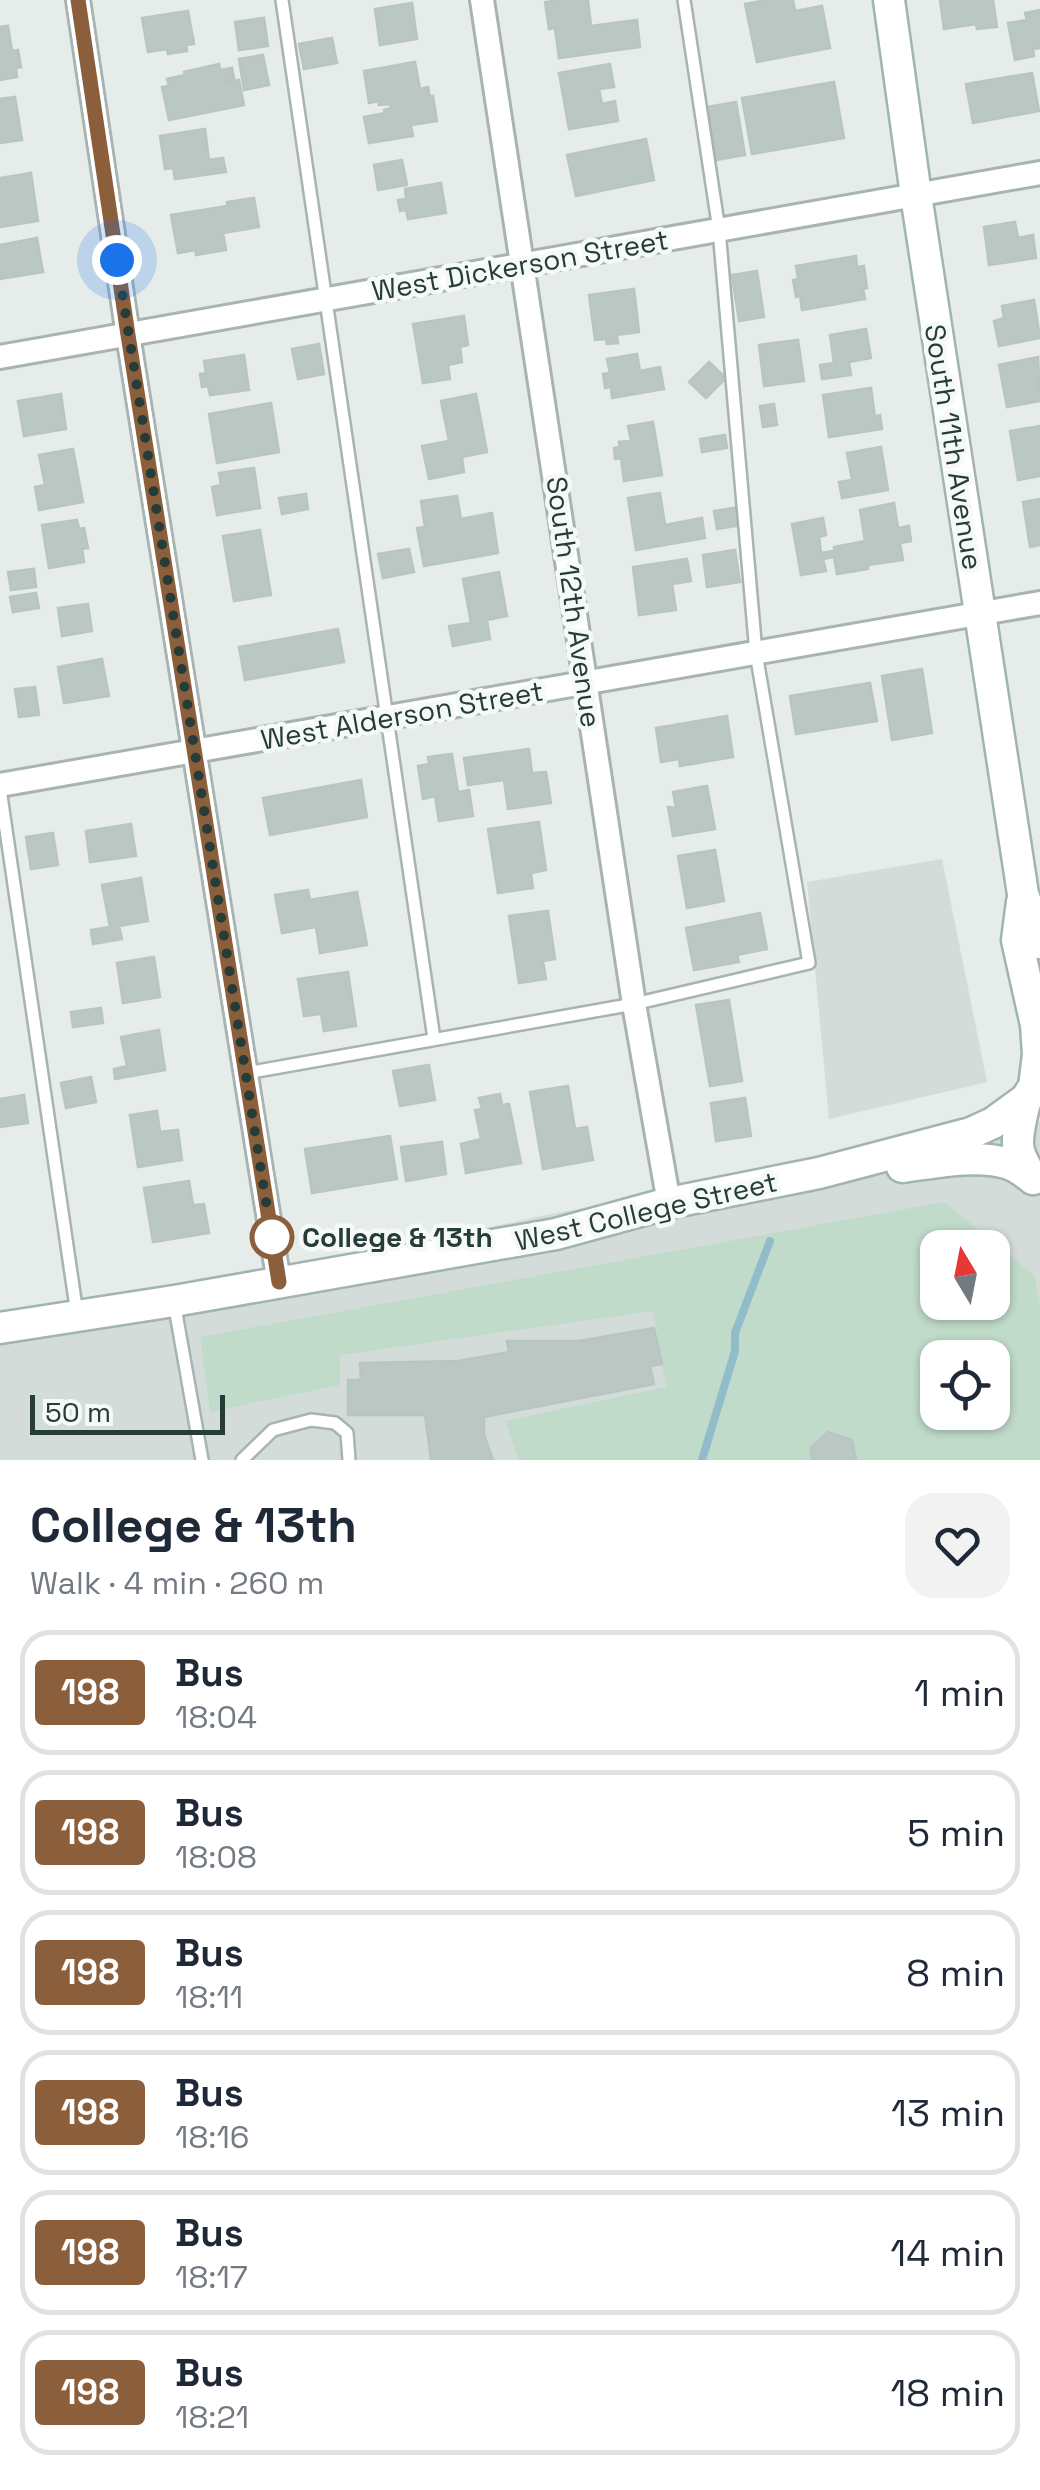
<!DOCTYPE html>
<meta charset="utf-8">
<style>
:root{--surface:#fff;--page:#f2f2f3;--text:#1f2937;--muted:#747a83;--line:#e0e1e3}
body{margin:0;font-family:"Space Grotesk",sans-serif;background:var(--page);color:var(--text);height:100vh;display:flex;flex-direction:column;font-size:38px;white-space:nowrap}
*{box-sizing:border-box;margin:0}
p{font-size:32px;color:var(--muted)}
.icon{flex:none;width:55px;height:55px;fill:none;stroke:currentColor;stroke-width:2;stroke-linecap:round;stroke-linejoin:round}
.map{position:relative;height:1460px;overflow:hidden}
.panel{display:flex;flex-direction:column;background:var(--surface);flex:1}
.panel>*{flex:none}
.badge{padding:0 20px;border-radius:8px;font-size:35px;line-height:65px}
.needle{width:65px;rotate:350deg}
.buttons{position:absolute;left:920px;top:1230px;display:grid;gap:20px}
.buttons a{display:grid;place-items:center;width:90px;height:90px;border-radius:20px;background:var(--surface);box-shadow:0 2px 8px #0004;font-size:50px}
.scale{position:absolute;left:30px;bottom:25px;width:195px;box-sizing:border-box;padding-left:10px;border:5px solid #263c38;border-top:0;font-size:28px;line-height:35px;white-space:nowrap;color:#263c38;-webkit-text-stroke:8px #f5f9f7;paint-order:stroke}
.you{position:absolute;width:50px;height:50px;margin:-25px;border:8px solid #fff;border-radius:50%;background:#1a73e8;box-shadow:0 0 0 15px #1a73e833}
.map>.badge{position:absolute;translate:-50% -50%;box-shadow:0 0 0 5px #fff}
.round{display:grid;place-items:center;flex:none;width:105px;height:105px;border-radius:30px;background:var(--page)}
.overview{display:flex;align-items:center;justify-content:space-between;height:170px;padding:0 30px}
h1{font-size:48px;font-weight:700;line-height:75px}
ul{padding:0;list-style:none}
li{display:flex;align-items:center;gap:30px;height:125px;margin:0 20px 15px;padding:0 10px;border:5px solid var(--line);border-radius:30px}
li div{flex:1}
li b{display:block;font-size:38px}
li em{font-style:normal}
li .badge{min-width:110px;font-weight:700;text-align:center}
.map>svg:first-child{display:block}
.built{fill:#d3dcd9;fill-rule:evenodd}
.green{fill:#c0dbca;fill-rule:evenodd}
.lines{fill:none;stroke-linecap:round;stroke-linejoin:round}
.stream{stroke:#93bccb;stroke-width:8}
.building{fill:#bac7c3;stroke:#b8c5c1;stroke-width:2.5}
.lane-casing{stroke:#a8b4b1;stroke-width:16}
.street-casing{stroke:#a8b4b1;stroke-width:28}
.secondary-casing{stroke:#a1b4af;stroke-width:35}
.lane{stroke:#fff;stroke-width:11}
.street{stroke:#fff;stroke-width:22}
.secondary{stroke:#fff;stroke-width:30}
.line-casing{stroke:#fff;stroke-width:22}
.line{stroke:#8b5e3c;stroke-width:15}
.walk{stroke:#263c38;stroke-width:10;stroke-dasharray:0 18}
.stop-dot{fill:#fff;stroke:#8b5e3c;stroke-width:5}
.labels{text-anchor:middle;stroke-width:9;stroke-linejoin:round;paint-order:stroke}
.street-label{font-size:28px;fill:#263c38;stroke:#f5f9f7}
.stop-label{font-size:28px;font-weight:bold;fill:#263c38;stroke:#f5f9f7;text-anchor:start}
</style>
<div class="map">
<svg width="1040" height="1460" viewBox="0 0 1040 1460">
<rect width="100%" height="100%" fill="#e5ecea"/>
<g class="built">
<polygon points="942,859 987,1082 829,1119 807,882"/>
<path d="M 1040,1122 L 1040,1460 L 0,1460 L 0,1333 L 546,1215 ZM 938,1248 L 992,1248 L 992,1302 L 938,1302 ZM 938,1358 L 992,1358 L 992,1412 L 938,1412 Z"/>
</g>
<path class="green" d="M 944,1202 L 1034,1275 L 1040,1305 L 1040,1460 L 519,1460 L 505,1421 L 666,1387 L 653,1311 L 340,1355 L 340,1385 L 210,1412 L 200,1337 ZM 938,1248 L 992,1248 L 992,1302 L 938,1302 ZM 938,1358 L 992,1358 L 992,1412 L 938,1412 Z"/>
<g class="lines">
<polyline class="stream" points="702,1460 735,1351 735,1333 770,1241"/>
</g>
<g class="building">
<polygon points="562,0 588,0 591,26 637,20 640,47 559,58 555,28 549,29 545,2"/>
<polygon points="767,0 793,0 795,11 822,6 830,48 757,62 745,4"/>
<polygon points="940,0 993,0 997,27 977,29 976,24 944,29"/>
<polygon points="412,3 417,39 380,45 375,9"/>
<polygon points="1040,10 1040,48 1033,49 1034,56 1015,60 1008,23 1027,20 1025,13"/>
<polygon points="188,11 194,44 186,45 187,51 168,54 167,49 148,52 142,18"/>
<polygon points="264,18 268,46 239,50 235,22"/>
<polygon points="8,26 12,51 18,50 21,67 16,68 17,77 0,80 0,27"/>
<polygon points="332,38 337,63 304,69 299,44"/>
<polygon points="263,55 269,85 244,90 239,59"/>
<polygon points="415,62 420,89 428,87 430,97 433,96 437,121 411,125 413,136 369,143 364,117 385,113 384,110 391,108 390,104 379,105 379,101 369,103 364,71"/>
<polygon points="219,64 220,70 232,68 234,78 226,80 226,82 239,80 244,105 169,120 162,87 169,86 167,79 185,75 184,72"/>
<polygon points="610,64 614,87 599,89 602,104 615,101 618,121 569,129 559,73"/>
<polygon points="1032,73 1039,111 973,123 966,84"/>
<polygon points="834,82 844,138 752,154 742,98"/>
<polygon points="15,97 22,140 0,143 0,99"/>
<polygon points="736,102 745,155 716,160 707,107"/>
<polygon points="205,129 209,160 223,158 226,172 175,179 173,168 165,169 160,136"/>
<polygon points="646,139 654,180 576,196 567,155"/>
<polygon points="402,160 407,185 378,190 374,165"/>
<polygon points="31,173 38,221 0,227 0,178"/>
<polygon points="441,183 446,213 408,219 406,210 400,211 398,200 406,199 405,189"/>
<polygon points="254,198 259,227 223,233 226,250 196,255 195,250 178,253 171,215 227,206 227,202"/>
<polygon points="1015,222 1018,238 1033,235 1036,258 989,265 984,227"/>
<polygon points="37,238 43,272 0,279 0,245"/>
<polygon points="856,256 857,267 864,266 867,288 863,289 865,299 802,310 800,296 796,297 793,280 798,279 796,266"/>
<polygon points="757,271 764,317 739,321 732,275"/>
<polygon points="634,289 639,332 617,335 618,343 607,344 606,339 595,340 589,295"/>
<polygon points="1034,300 1040,338 999,346 994,321 1004,318 1002,306"/>
<polygon points="464,316 468,345 460,347 462,362 448,365 450,379 423,383 413,324"/>
<polygon points="866,329 871,358 849,362 851,375 822,379 820,365 834,363 830,335"/>
<polygon points="798,340 804,381 764,386 759,345"/>
<polygon points="319,344 324,374 298,379 292,349"/>
<polygon points="637,354 640,371 660,367 664,389 612,398 611,387 605,388 603,374 610,373 607,359"/>
<polygon points="244,355 249,390 210,395 208,386 202,387 200,374 206,373 204,361"/>
<polygon points="1038,357 1040,401 1007,407 999,365"/>
<polygon points="709,362 726,378 706,398 689,382"/>
<polygon points="871,388 875,417 880,415 882,429 829,437 823,395"/>
<polygon points="61,394 66,429 24,436 18,401"/>
<polygon points="476,394 487,452 462,457 464,472 429,479 422,446 449,441 441,401"/>
<polygon points="271,403 279,452 217,463 209,414"/>
<polygon points="774,404 777,425 763,427 760,406"/>
<polygon points="653,422 662,475 624,481 621,458 615,459 614,448 620,447 619,442 631,441 628,426"/>
<polygon points="1040,426 1040,476 1018,480 1010,431"/>
<polygon points="725,435 727,448 702,452 700,439"/>
<polygon points="881,447 888,490 842,498 839,482 852,480 847,453"/>
<polygon points="73,449 83,502 39,510 35,487 45,485 39,455"/>
<polygon points="254,468 260,508 217,515 212,487 221,485 219,473"/>
<polygon points="660,493 665,525 702,518 705,538 636,550 628,498"/>
<polygon points="306,494 308,509 282,514 279,498"/>
<polygon points="457,496 461,519 492,513 498,553 424,566 417,528 425,527 421,501"/>
<polygon points="1040,499 1040,545 1030,547 1023,502"/>
<polygon points="894,503 898,528 909,526 911,541 900,543 903,560 868,565 868,569 837,574 834,557 823,559 826,571 801,575 792,524 823,518 826,535 819,537 821,553 834,551 834,547 865,541 860,510"/>
<polygon points="740,507 742,525 717,529 714,511"/>
<polygon points="77,520 79,529 84,528 88,548 82,549 84,562 49,568 42,525"/>
<polygon points="260,530 271,595 234,601 223,536"/>
<polygon points="409,549 414,572 383,578 378,554"/>
<polygon points="735,550 740,582 707,587 703,555"/>
<polygon points="687,559 691,581 672,584 676,610 639,615 633,567"/>
<polygon points="34,569 36,587 11,590 8,572"/>
<polygon points="499,572 507,616 487,620 490,639 453,646 449,626 471,623 463,579"/>
<polygon points="36,593 39,608 13,612 10,597"/>
<polygon points="88,604 92,631 62,636 58,608"/>
<polygon points="338,629 344,662 245,680 239,647"/>
<polygon points="102,659 109,696 64,703 58,667"/>
<polygon points="922,669 932,733 892,740 882,676"/>
<polygon points="870,683 877,721 796,734 790,696"/>
<polygon points="35,687 39,715 19,717 15,689"/>
<polygon points="727,716 733,757 680,766 679,759 661,762 656,728"/>
<polygon points="529,749 532,773 546,772 551,803 508,809 504,780 468,785 464,758"/>
<polygon points="452,754 458,792 469,790 473,816 439,821 435,796 423,799 418,766 429,764 428,757"/>
<polygon points="361,780 367,817 270,835 263,798"/>
<polygon points="707,786 715,829 673,836 668,807 676,808 673,792"/>
<polygon points="539,822 546,870 531,873 533,888 498,893 488,829"/>
<polygon points="131,824 136,856 90,862 86,831"/>
<polygon points="53,833 58,865 31,869 26,837"/>
<polygon points="715,850 724,901 687,908 678,856"/>
<polygon points="141,878 148,921 119,926 122,939 93,944 91,930 110,927 102,885"/>
<polygon points="308,890 310,900 357,892 367,945 320,953 316,927 282,933 275,895"/>
<polygon points="548,911 555,959 543,961 546,979 519,983 509,916"/>
<polygon points="760,913 767,949 737,955 739,962 694,970 686,928"/>
<polygon points="154,957 160,997 123,1003 117,963"/>
<polygon points="348,972 356,1026 324,1031 321,1014 304,1016 298,979"/>
<polygon points="729,1000 742,1081 710,1086 696,1005"/>
<polygon points="101,1008 103,1023 73,1027 71,1012"/>
<polygon points="159,1030 165,1070 115,1079 114,1069 127,1066 121,1037"/>
<polygon points="429,1065 435,1100 400,1106 393,1071"/>
<polygon points="91,1077 96,1102 66,1108 61,1083"/>
<polygon points="568,1086 575,1129 587,1127 593,1160 543,1169 530,1092"/>
<polygon points="500,1094 502,1105 509,1104 521,1163 466,1173 461,1144 481,1139 475,1110 482,1109 479,1098"/>
<polygon points="24,1095 28,1123 0,1127 0,1099"/>
<polygon points="745,1098 751,1136 716,1141 711,1103"/>
<polygon points="157,1111 160,1132 178,1130 182,1160 138,1167 130,1115"/>
<polygon points="390,1136 397,1179 312,1193 305,1149"/>
<polygon points="442,1142 446,1174 406,1181 401,1147"/>
<polygon points="189,1181 193,1205 204,1204 209,1233 153,1242 144,1188"/>
<polygon points="654,1328 662,1364 650,1366 654,1384 484,1417 484,1435 493,1460 431,1460 425,1415 348,1415 348,1380 361,1380 360,1363 458,1361 509,1352 507,1341 579,1341"/>
<polygon points="828,1432 852,1440 856,1460 812,1460 811,1448"/>
</g>
<g class="lines">
<defs>
<g id="lane">
<polyline points="282,0 434,1039"/>
<polyline points="0,789 77,1314"/>
<polyline points="246,1073 634,1004 809,963 756,653 719,230 684,0"/>
<polyline points="174,1302 202,1460"/>
<polyline points="242,1460 273,1430 311,1420 335,1423 347,1433 349,1460"/>
</g>
<g id="street">
<polyline points="78,0 128,335 279,1283"/>
<polyline points="482,0 634,1004 669,1203"/>
<polyline points="0,357 1040,173"/>
<polyline points="0,785 1040,603"/>
</g>
<g id="secondary">
<polyline points="889,0 916,195 1023,894 1040,943"/>
<polyline points="1022,902 1017,940 1036,1025 1038,1054 1034,1087"/>
<path d="M 1031,1091 C 1025,1099 1024,1106 1022,1115 C 1015,1146 1016,1152 1033,1179"/>
<path d="M 902,1167 C 934,1163 974,1154 1006,1163 C 1016,1165 1025,1173 1033,1179"/>
<polyline points="0,1328 174,1301 556,1234 669,1203 819,1173 971,1133 993,1123 1026,1099"/>
</g>
</defs>
<use href="#lane" class="lane-casing"/>
<use href="#street" class="street-casing"/>
<use href="#secondary" class="secondary-casing"/>
<use href="#lane" class="lane"/>
<use href="#street" class="street"/>
<use href="#secondary" class="secondary"/>
</g>
<g class="lines">
<defs>
<polyline id="line" points="78,0 128,335 279,1282"/>
</defs>
<use href="#line" class="line-casing"/>
<use href="#line" class="line"/>
<polyline class="walk" points="117,260 272,1240 272,1237"/>
</g>
<circle class="stop-dot" cx="272" cy="1237" r="20"/>
<g class="labels">
<g class="street-label">
<text transform="translate(520 265) rotate(-10)" y="10">West Dickerson Street</text>
<text transform="translate(954 447) rotate(81)" y="10">South 11th Avenue</text>
<text transform="translate(574 602) rotate(82)" y="10">South 12th Avenue</text>
<text transform="translate(402 715) rotate(-10)" y="10">West Alderson Street</text>
<text transform="translate(646 1211) rotate(-13)" y="10">West College Street</text>
</g>
<g class="stop-label">
<text x="302" y="1247">College &amp; 13th</text>
</g>
</g>
</svg>
<div class="buttons">
<a><svg class="needle" viewBox="-14 -14 28 28"><path d="M0-13l5 13h-10z" fill="#e53935"/><path d="M0 13l5-13h-10z" fill="#747a83"/></svg></a>
<a><svg class="icon" aria-label="locate" viewBox="0 0 24 24"><circle cx="12" cy="12" r="6"/><path d="M12 2v4M12 18v4M2 12h4M18 12h4"/></svg></a>
</div>
<div class="scale">50 m</div>
<div class="you" style="left:117px;top:260px"></div>
</div>
<section class="panel">
<div class="overview"><div><h1>College &amp; 13th</h1><p>Walk · 4 min · 260 m</p></div><a class="round"><svg class="icon" aria-label="heart" viewBox="0 0 24 24"><path d="M12 20l-8-8c-3-5 5-10 8-4 3-6 11-1 8 4z"/></svg></a></div>
<ul>
<li><span class="badge" style="background:#8b5e3c;color:#fff">198</span><div><b>Bus</b><p>18:04</p></div><em>1 min</em></li>
<li><span class="badge" style="background:#8b5e3c;color:#fff">198</span><div><b>Bus</b><p>18:08</p></div><em>5 min</em></li>
<li><span class="badge" style="background:#8b5e3c;color:#fff">198</span><div><b>Bus</b><p>18:11</p></div><em>8 min</em></li>
<li><span class="badge" style="background:#8b5e3c;color:#fff">198</span><div><b>Bus</b><p>18:16</p></div><em>13 min</em></li>
<li><span class="badge" style="background:#8b5e3c;color:#fff">198</span><div><b>Bus</b><p>18:17</p></div><em>14 min</em></li>
<li><span class="badge" style="background:#8b5e3c;color:#fff">198</span><div><b>Bus</b><p>18:21</p></div><em>18 min</em></li>
</ul>
</section>
